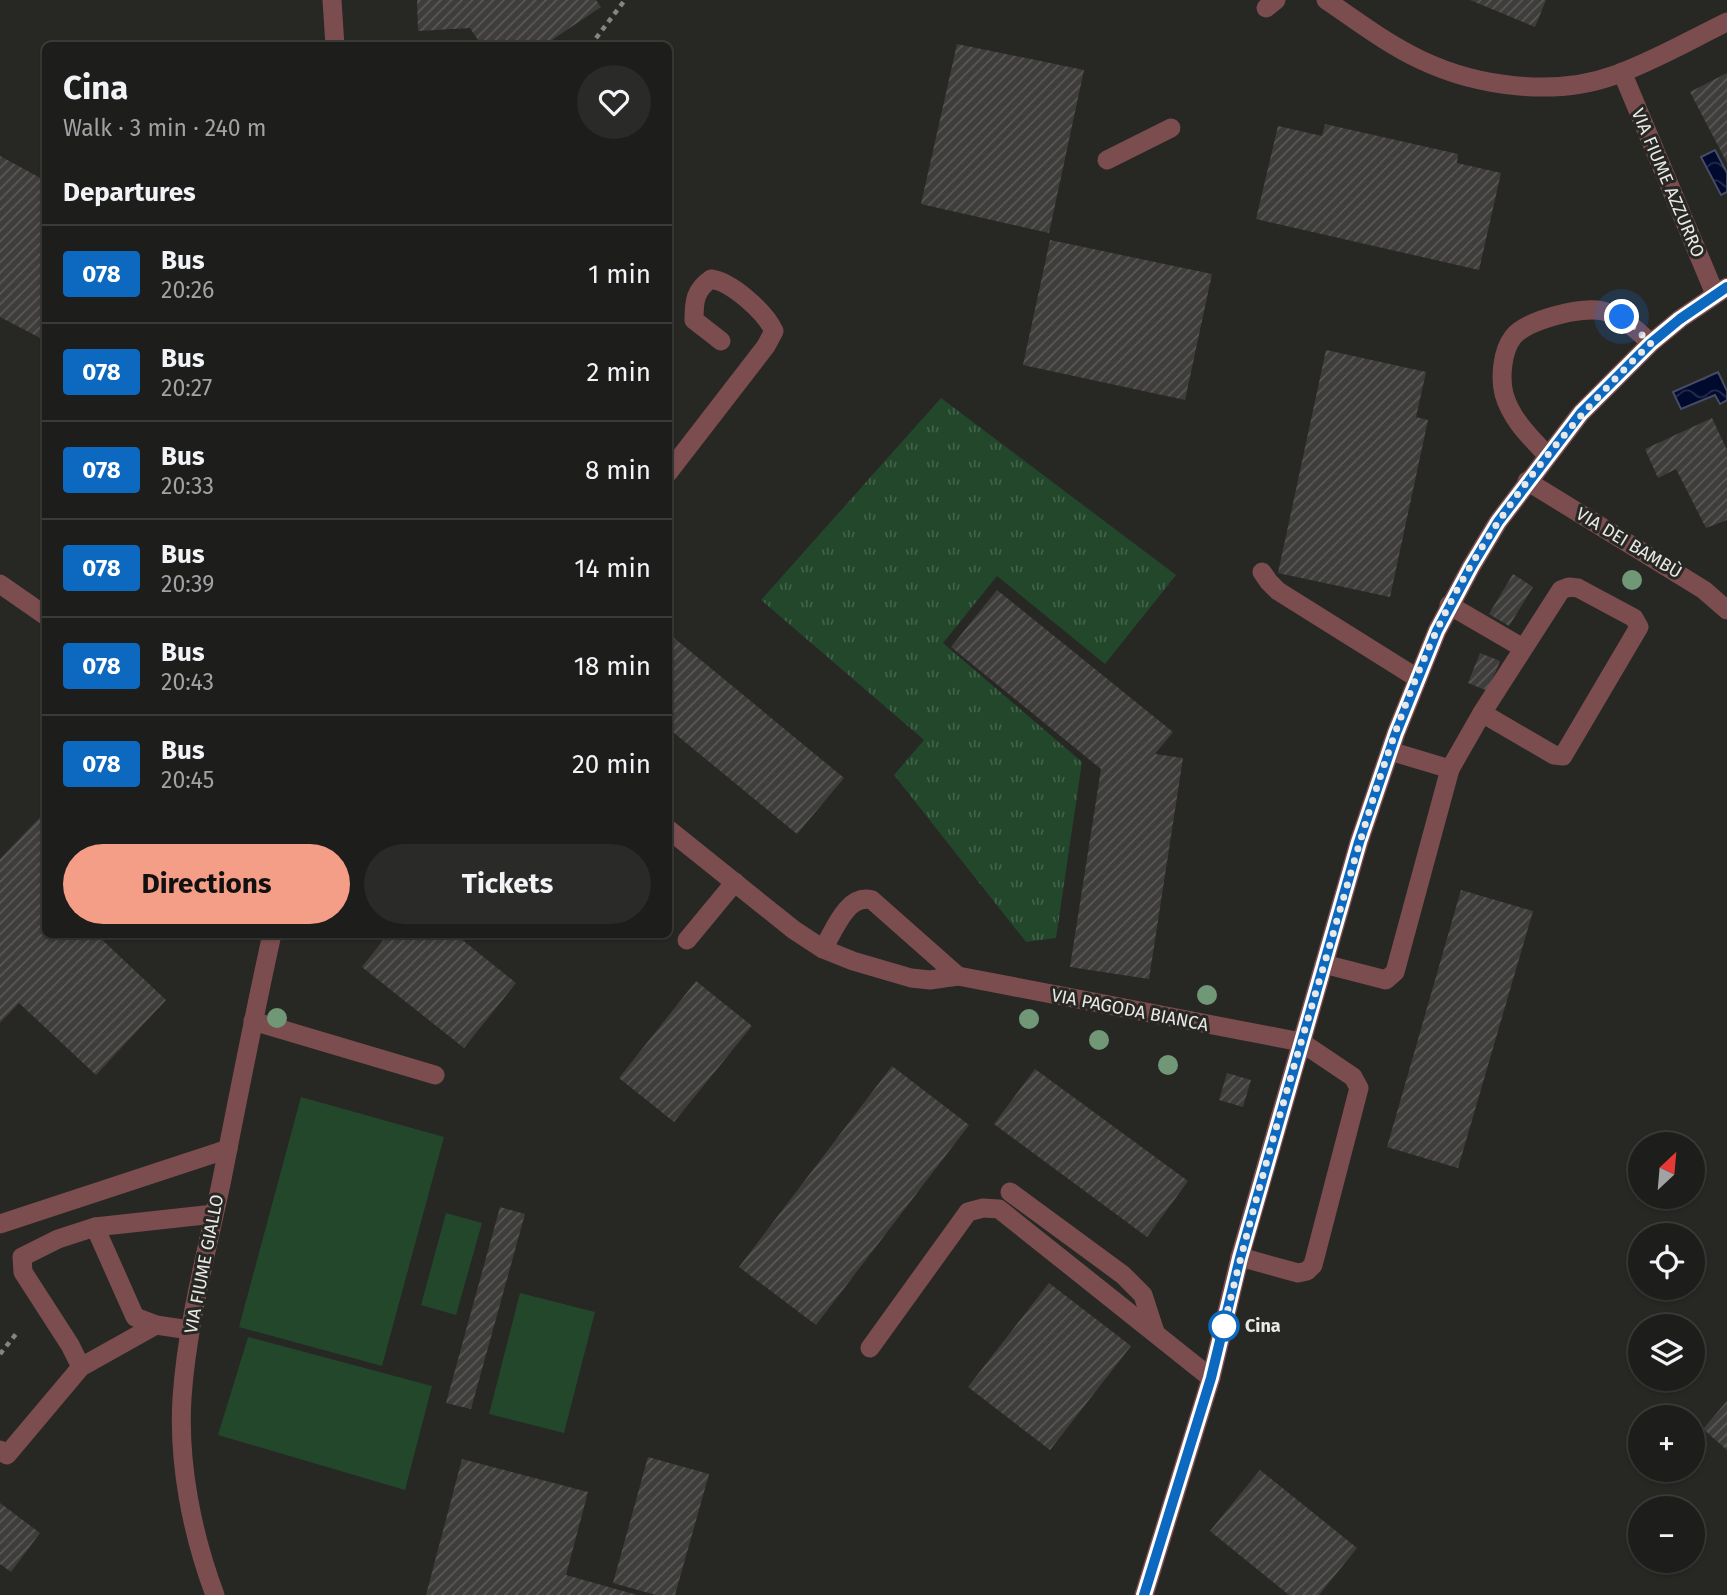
<!DOCTYPE html>
<meta charset="utf-8">
<style>
:root{--surface:#1d1d1b;--page:#2a2a28;--text:#f1f3f6;--muted:#a0a2a3;--line:#3b3b3a;--accent:#f49e87}
body{margin:0;font-family:"Fira Sans",sans-serif;background:var(--page);color:var(--text);height:100vh;display:flex;flex-direction:column;font-size:26px;white-space:nowrap}
*{box-sizing:border-box;margin:0}
p{font-size:23px;color:var(--muted)}
.icon{flex:none;width:38px;height:38px;fill:none;stroke:currentColor;stroke-width:2;stroke-linecap:round;stroke-linejoin:round}
.map{position:relative;flex:1;overflow:hidden}
.side{position:absolute;left:42px;top:42px;width:630px;height:896px;display:flex;flex-direction:column;background:var(--surface);border-radius:10px;box-shadow:0 2px 5px #0004,0 0 0 2px var(--line)}
.side>*{flex:none}
.badge{padding:0 14px;border-radius:5px;font-size:24px;line-height:46px}
.needle{width:46px;rotate:26deg}
.controls{position:absolute;left:1628px;top:1132px;display:grid;gap:14px}
.controls a{display:grid;place-items:center;width:77px;height:77px;border-radius:50%;background:var(--surface);box-shadow:0 2px 5px #0004,0 0 0 2px var(--line);font-size:35px}
.you{position:absolute;width:35px;height:35px;margin:-18px;border:5px solid #fff;border-radius:50%;background:#1a73e8;box-shadow:0 0 0 10px #1a73e833}
.map>.badge{position:absolute;translate:-50% -50%;box-shadow:0 0 0 4px #fff}
h2{padding:0 21px;font-size:26px;line-height:63px}
.round{display:grid;place-items:center;flex:none;width:74px;height:74px;border-radius:37px;background:var(--page)}
.overview{display:flex;align-items:center;justify-content:space-between;height:119px;padding:0 21px}
h1{font-size:33px;font-weight:700;line-height:52px}
.primary-button{display:flex;gap:14px;margin-top:auto;padding:14px 21px}
.primary-button a{flex:1;height:80px;border-radius:42px;background:var(--accent);color:#111;font-size:28px;font-weight:700;line-height:80px;text-align:center}
.primary-button a+a{background:var(--page);color:var(--text)}
ul{padding:0;list-style:none}
li{display:flex;align-items:center;gap:21px;height:98px;padding:0 21px;border-top:2px solid var(--line)}
li div{flex:1}
li b{display:block;font-size:26px}
li em{font-style:normal}
li .badge{min-width:77px;font-weight:700;text-align:center}
.map>svg:first-child{display:block}
.grass{fill:url(#grass-tufts)}
.pitch{fill:#23472b}
.water{fill:url(#water-waves);stroke:#464c65;stroke-width:2}
.building{fill:url(#building-hatch)}
.lines{fill:none;stroke-linecap:round;stroke-linejoin:round}
.path{stroke:#868583;stroke-width:4.5;stroke-dasharray:5 5;stroke-linecap:butt}
.service{stroke:#7b4d4e;stroke-width:19}
.pedestrian{stroke:#7b4d4e;stroke-width:19}
.minor{stroke:#7b4d4e;stroke-width:19}
.tertiary{stroke:#7b4d4e;stroke-width:19}
.tree{fill:#719876}
.line-casing{stroke:#fff;stroke-width:16}
.line{stroke:#0c69bf;stroke-width:10}
.walk{stroke:#e9e8e6;stroke-width:7;stroke-dasharray:0 12.6}
.stop-dot{fill:#fff;stroke:#0c69bf;stroke-width:3.5}
.labels{text-anchor:middle;stroke-width:6;stroke-linejoin:round;paint-order:stroke}
.street-label{font-size:18px;fill:#e9e8e6;stroke:#272724}
.stop-label{font-size:18px;font-weight:bold;fill:#e9e8e6;stroke:#272724;text-anchor:start}
</style>
<div class="map">
<svg width="1727" height="1595" viewBox="0 0 1727 1595">
<defs>
<pattern id="grass-tufts" width="24" height="20" patternUnits="userSpaceOnUse" patternTransform="scale(1.75)"><rect width="24" height="20" fill="#23472b"/><path d="M3 7l-1-3M5 7V3M7 7l1-3M15 17l-1-3M17 17v-4M19 17l1-3" fill="none" stroke="#43624a"/></pattern>
<pattern id="water-waves" width="16" height="10" patternUnits="userSpaceOnUse" patternTransform="scale(1.75)"><rect width="16" height="10" fill="#00092e"/><path d="M0 5q4-4 8 0t8 0" fill="none" stroke="#252d4c"/></pattern>
<pattern id="building-hatch" width="6" height="6" patternUnits="userSpaceOnUse" patternTransform="scale(1.75)"><rect width="6" height="6" fill="#3f3d3b"/><path d="M-1 1l2-2M0 6l6-6M5 7l2-2" fill="none" stroke="#5b5957"/></pattern>
</defs>
<rect width="100%" height="100%" fill="#272724"/>
<polygon class="grass" points="941,398 1176,575 1105,664 997,576 943,643 1082,762 1056,938 1026,942 894,775 924,740 761,600"/>
<g class="pitch">
<polygon points="301,1097 444,1137 382,1366 239,1327"/>
<polygon points="446,1213 482,1223 456,1315 421,1305"/>
<polygon points="520,1293 595,1312 564,1433 489,1414"/>
<polygon points="248,1337 432,1386 405,1490 218,1435"/>
</g>
<g class="water">
<polygon points="1715,150 1727,173 1727,192 1721,195 1701,157"/>
<polygon points="1718,372 1727,391 1727,400 1720,404 1715,395 1681,409 1673,392"/>
</g>
<g class="building">
<polygon points="417,0 596,0 601,7 543,46 482,46 470,28 418,31"/>
<polygon points="1470,0 1546,0 1535,27"/>
<polygon points="957,44 1084,70 1049,233 921,204"/>
<polygon points="1727,73 1727,163 1690,92"/>
<polygon points="1325,124 1458,154 1457,163 1501,173 1479,270 1256,219 1278,126 1322,136"/>
<polygon points="0,156 46,181 46,341 0,317"/>
<polygon points="1050,240 1212,274 1185,400 1023,365"/>
<polygon points="1326,350 1426,372 1416,417 1428,420 1390,597 1278,573"/>
<polygon points="1712,418 1727,450 1727,520 1706,528 1676,469 1658,478 1645,449"/>
<polygon points="1513,574 1533,587 1509,626 1489,614"/>
<polygon points="997,590 1173,732 1155,754 1183,758 1149,979 1070,967 1101,769 951,647"/>
<polygon points="668,633 844,778 797,834 668,728"/>
<polygon points="1480,653 1500,661 1488,691 1468,683"/>
<polygon points="46,811 46,934 96,934 166,1000 96,1075 19,1003 0,1023 0,859"/>
<polygon points="1461,890 1533,911 1458,1168 1387,1147"/>
<polygon points="388,934 455,934 516,983 464,1048 362,967"/>
<polygon points="696,981 752,1026 674,1122 619,1078"/>
<polygon points="892,1066 969,1125 816,1325 739,1267"/>
<polygon points="1035,1069 1188,1181 1147,1237 994,1124"/>
<polygon points="1227,1073 1251,1080 1243,1107 1219,1100"/>
<polygon points="500,1207 525,1214 471,1409 446,1403"/>
<polygon points="1049,1283 1131,1346 1050,1450 968,1387"/>
<polygon points="1727,1401 1727,1450 1703,1429"/>
<polygon points="648,1457 709,1474 675,1595 656,1595 613,1583"/>
<polygon points="462,1459 588,1492 566,1575 637,1595 426,1595"/>
<polygon points="1260,1470 1357,1548 1319,1595 1289,1595 1210,1531"/>
<polygon points="0,1503 40,1533 11,1572 0,1564"/>
</g>
<g class="lines">
<g class="path">
<polyline points="590,46 625,0"/>
<polyline points="0,1354 16,1334"/>
</g>
<g class="service">
<polyline points="1266,8 1276,0"/>
<polyline points="1107,160 1171,128"/>
<path d="M 1547,455 C 1530,437 1511,419 1504,394 C 1500,378 1502,351 1513,337 C 1526,320 1582,306 1603,311 C 1623,316 1635,329 1651,343"/>
<path d="M 668,473 L 766,346 L 774,331 C 765,312 732,282 711,279 C 695,290 694,301 694,320 L 721,341"/>
<polyline points="1262,572 1269,582 1278,591 1417,678"/>
<polygon points="1569,587 1578,588 1634,618 1639,627 1563,756 1554,755 1482,713 1561,590"/>
<polyline points="1449,605 1523,648"/>
<polyline points="1390,751 1450,769 1482,713"/>
<polyline points="687,940 735,882"/>
<polyline points="1324,964 1386,980 1395,972 1450,769"/>
<polyline points="253,1021 435,1075"/>
<polyline points="1010,1192 1123,1275 1143,1295 1155,1332"/>
<polyline points="95,1227 135,1317 156,1325 190,1330"/>
<polyline points="1240,1257 1298,1273 1307,1271 1313,1265 1359,1088 1353,1077 1301,1042"/>
<polyline points="870,1348 968,1212 983,1208 999,1209 1211,1378"/>
<polyline points="81,1367 156,1325"/>
<polyline points="0,1450 7,1455 81,1367 70,1345 23,1272 22,1257 58,1239 95,1227 214,1214"/>
</g>
<polyline class="pedestrian" points="0,1224 228,1149"/>
<g class="minor">
<polyline points="332,0 335,46"/>
<path d="M 1326,0 C 1357,21 1387,44 1421,60 C 1478,87 1555,97 1615,75 C 1654,61 1690,40 1727,22"/>
<polyline points="1622,72 1715,294"/>
<polyline points="1527,481 1704,590 1727,610"/>
<polyline points="0,584 46,616"/>
<polyline points="668,829 794,930 823,949 853,961 911,978 930,980 958,976 1301,1042"/>
<path d="M 823,949 C 834,931 847,893 872,900 L 958,976"/>
<path d="M 215,1595 C 192,1534 178,1463 182,1398 C 187,1324 207,1251 222,1179 C 238,1097 254,1016 272,934"/>
</g>
<polyline class="tertiary" points="1144,1595 1211,1378 1240,1257 1359,842 1396,733 1437,631 1471,567 1498,522 1581,413 1651,343 1680,319 1727,287"/>
</g>
<g class="tree">
<circle cx="1632" cy="580" r="10"/>
<circle cx="1207" cy="995" r="10"/>
<circle cx="277" cy="1018" r="10"/>
<circle cx="1029" cy="1019" r="10"/>
<circle cx="1099" cy="1040" r="10"/>
<circle cx="1168" cy="1065" r="10"/>
</g>
<g class="lines">
<defs>
<polyline id="line" points="1144,1595 1211,1378 1240,1258 1359,842 1396,733 1437,631 1471,567 1498,522 1581,413 1651,343 1680,319 1727,287"/>
</defs>
<use href="#line" class="line-casing"/>
<use href="#line" class="line"/>
<path class="walk" d="M 1224,1326 L 1223,1330 C 1252,1207 1288,1086 1324,965 C 1357,853 1387,738 1436,632 C 1487,522 1564,427 1651,343 L 1622,317"/>
</g>
<circle class="stop-dot" cx="1224" cy="1326" r="14"/>
<g class="labels">
<g class="street-label">
<text transform="translate(1668 183) rotate(67)" y="6">VIA FIUME AZZURRO</text>
<text transform="translate(1629 543) rotate(31)" y="6">VIA DEI BAMBÙ</text>
<text transform="translate(1130 1010) rotate(11)" y="6">VIA PAGODA BIANCA</text>
<text transform="translate(204 1264) rotate(-79)" y="6">VIA FIUME GIALLO</text>
</g>
<g class="stop-label">
<text x="1245" y="1332">Cina</text>
</g>
</g>
</svg>
<div class="controls">
<a><svg class="needle" viewBox="-14 -14 28 28"><path d="M0-13l5 13h-10z" fill="#e53935"/><path d="M0 13l5-13h-10z" fill="#a0a2a3"/></svg></a>
<a><svg class="icon" aria-label="locate" viewBox="0 0 24 24"><circle cx="12" cy="12" r="6"/><path d="M12 2v4M12 18v4M2 12h4M18 12h4"/></svg></a>
<a><svg class="icon" aria-label="layers" viewBox="0 0 24 24"><path d="M12 4l9 5-9 5-9-5zM3 14l9 5 9-5"/></svg></a>
<a>+</a>
<a>−</a>
</div>
<div class="you" style="left:1622px;top:317px"></div>
<section class="side">
<div class="overview"><div><h1>Cina</h1><p>Walk · 3 min · 240 m</p></div><a class="round"><svg class="icon" aria-label="heart" viewBox="0 0 24 24"><path d="M12 20l-8-8c-3-5 5-10 8-4 3-6 11-1 8 4z"/></svg></a></div>
<h2>Departures</h2>
<ul>
<li><span class="badge" style="background:#0c69bf;color:#fff">078</span><div><b>Bus</b><p>20:26</p></div><em>1 min</em></li>
<li><span class="badge" style="background:#0c69bf;color:#fff">078</span><div><b>Bus</b><p>20:27</p></div><em>2 min</em></li>
<li><span class="badge" style="background:#0c69bf;color:#fff">078</span><div><b>Bus</b><p>20:33</p></div><em>8 min</em></li>
<li><span class="badge" style="background:#0c69bf;color:#fff">078</span><div><b>Bus</b><p>20:39</p></div><em>14 min</em></li>
<li><span class="badge" style="background:#0c69bf;color:#fff">078</span><div><b>Bus</b><p>20:43</p></div><em>18 min</em></li>
<li><span class="badge" style="background:#0c69bf;color:#fff">078</span><div><b>Bus</b><p>20:45</p></div><em>20 min</em></li>
</ul>
<div class="primary-button"><a>Directions</a><a>Tickets</a></div>
</section>
</div>
